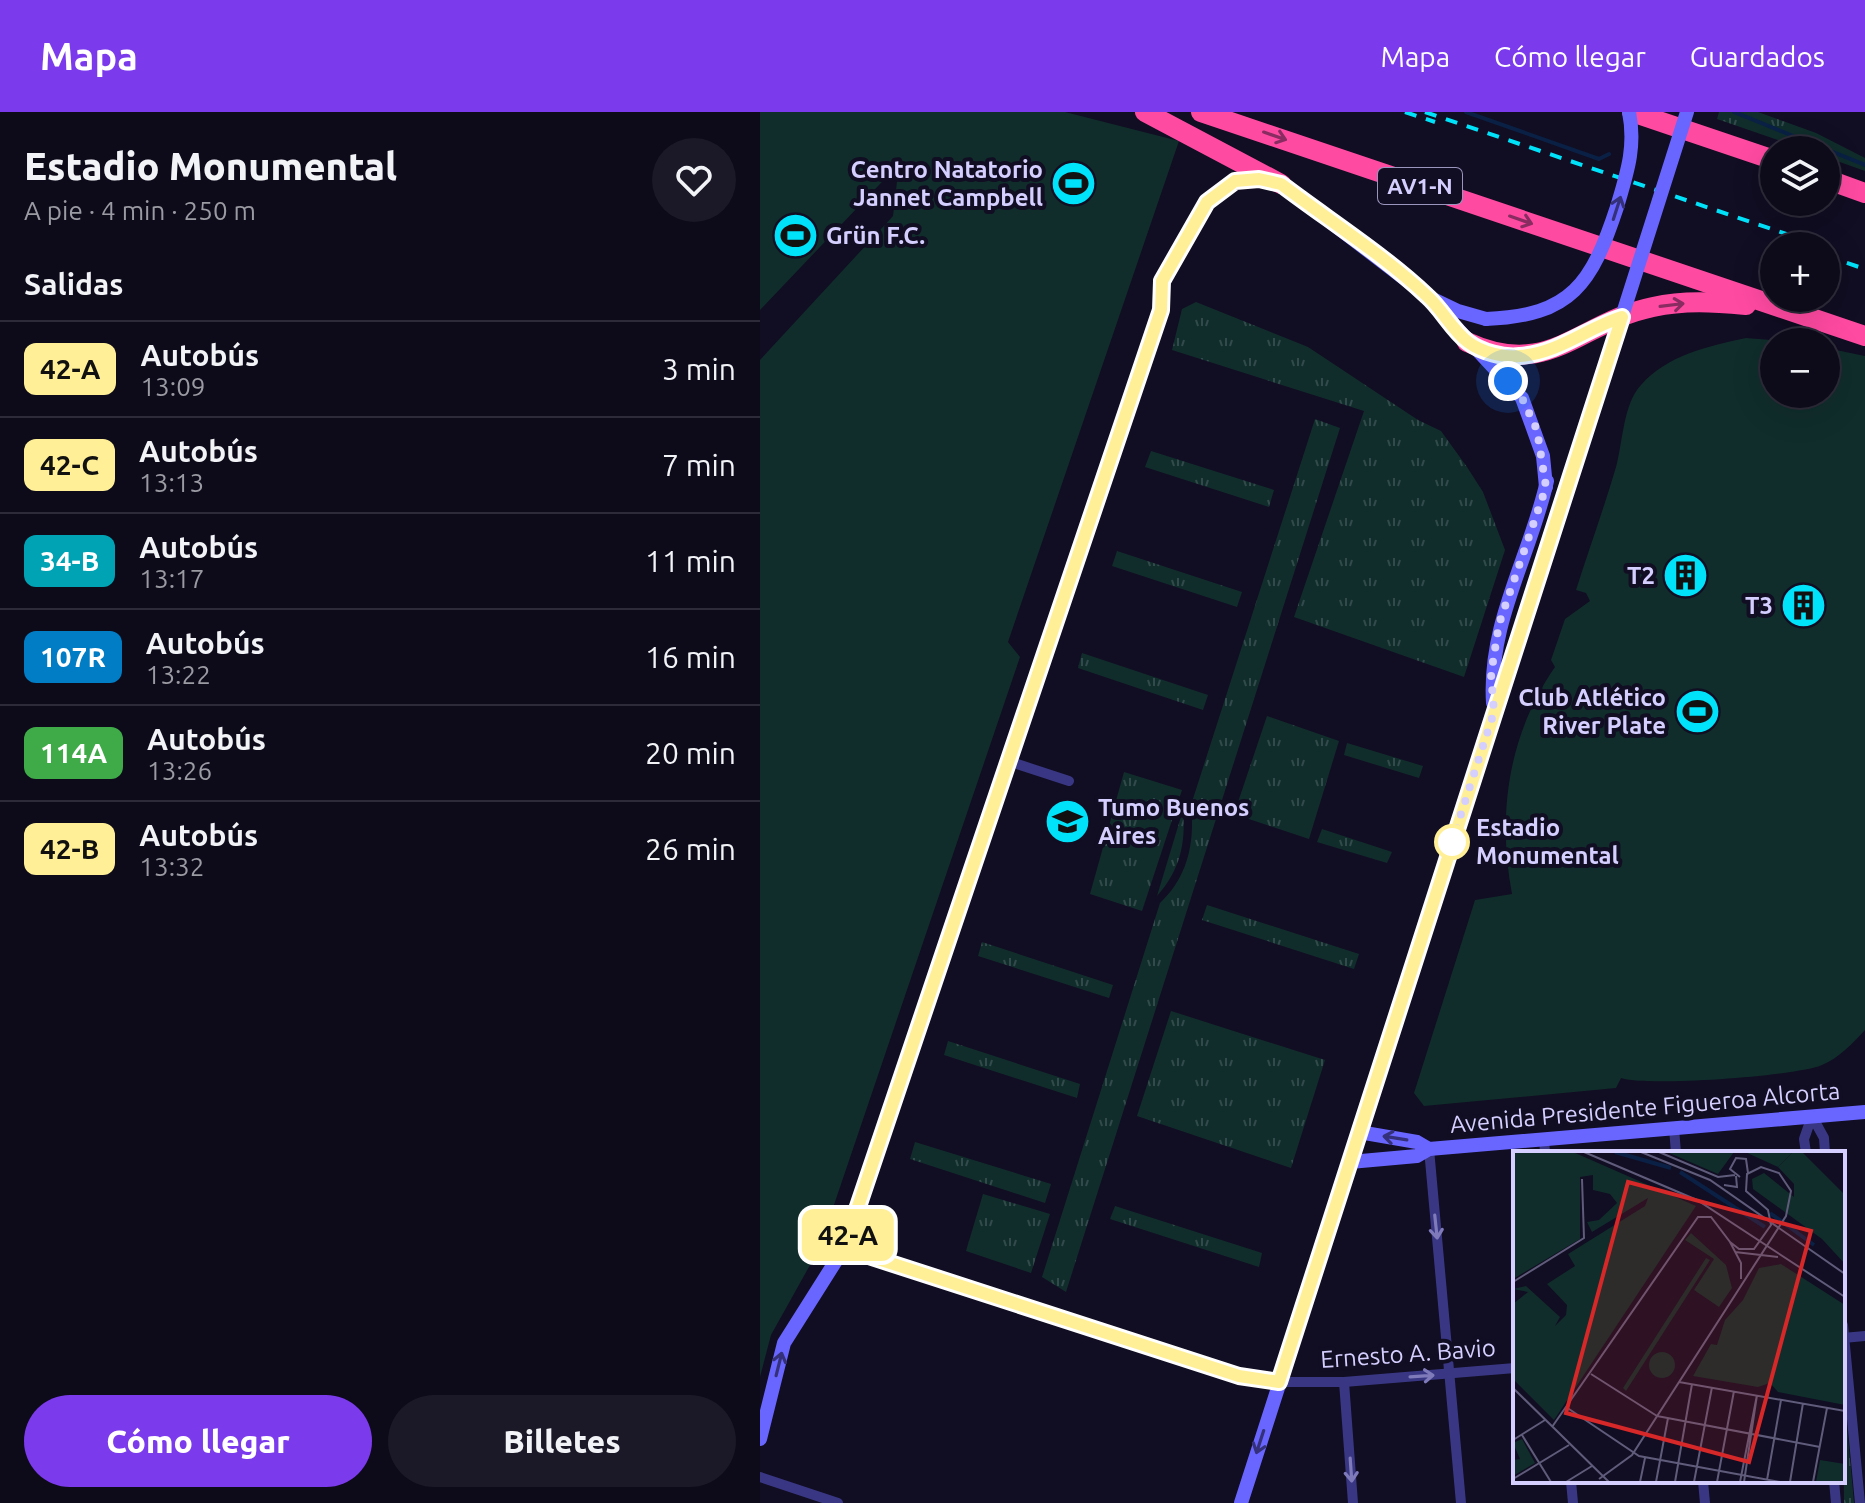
<!DOCTYPE html>
<html lang="es">
<meta charset="utf-8">
<style>
:root{--surface:#0d0a1a;--page:#1b1827;--text:#f1f3f6;--muted:#9a9aa2;--line:#2d2b39;--accent:#7c3aed}
body{margin:0;font-family:Ubuntu,sans-serif;background:var(--page);color:var(--text);height:100vh;display:flex;flex-direction:column;font-size:30px;white-space:nowrap}
*{box-sizing:border-box;margin:0}
p{font-size:26px;color:var(--muted)}
.icon{flex:none;width:44px;height:44px;fill:none;stroke:currentColor;stroke-width:2;stroke-linecap:round;stroke-linejoin:round}
.map{position:relative;flex:1;overflow:hidden}
.side{display:flex;flex-direction:column;background:var(--surface);width:760px}
.side>*{flex:none}
.badge{padding:0 16px;border-radius:12px;font-size:28px;line-height:52px}
.tools{position:absolute;left:1000px;top:24px;display:grid;gap:16px}
.tools a{display:grid;place-items:center;width:80px;height:80px;border-radius:50%;background:var(--surface);box-shadow:0 8px 32px #0002,0 0 0 2px var(--line);font-size:40px}
.you{position:absolute;width:40px;height:40px;margin:-20px;border:6px solid #fff;border-radius:50%;background:#1a73e8;box-shadow:0 0 0 12px #1a73e833}
.map>.badge{position:absolute;translate:-50% -50%;box-shadow:0 0 0 4px #fff}
h2{padding:0 24px;font-size:30px;line-height:72px}
.round{display:grid;place-items:center;flex:none;width:84px;height:84px;border-radius:42px;background:var(--page)}
.head{display:flex;align-items:center;justify-content:space-between;height:136px;padding:0 24px}
h1{font-size:38px;font-weight:800;line-height:60px}
.primary-button{display:flex;gap:16px;margin-top:auto;padding:16px 24px}
.primary-button a{flex:1;height:92px;border-radius:48px;background:var(--accent);color:#fff;font-size:32px;font-weight:800;line-height:92px;text-align:center}
.primary-button a+a{background:var(--page);color:var(--text)}
ul{padding:0;list-style:none}
li{display:flex;align-items:center;gap:24px;height:96px;padding:0 24px;border-top:2px solid var(--line)}
li div{flex:1}
li b{display:block;font-size:30px}
li em{font-style:normal}
li .badge{min-width:88px;font-weight:700;text-align:center}
header{display:flex;align-items:center;gap:48px;box-sizing:border-box;height:112px;padding:0 40px;background:var(--accent);color:#fff}
header strong{font-size:38px}
nav{display:flex;gap:44px;margin-inline-start:auto;font-size:28px}
main{display:flex;flex:1;min-height:0}
.map>svg:first-child{display:block}
.grass{fill:url(#grass-tufts)}
.garden{fill:#102d2b}
.lines{fill:none;stroke-linecap:round;stroke-linejoin:round}
.stream{stroke:#0a2044;stroke-width:4}
.street{stroke:#393783;stroke-width:10}
.secondary{stroke:#6966ff;stroke-width:14}
.highway{stroke:#ff4aa2;stroke-width:20}
.rail{stroke:#00e2fa;stroke-width:4;stroke-dasharray:12 10;stroke-linecap:butt}
.secondary-bridge{stroke:#6966ff;stroke-width:14}
.oneway{stroke:#882c62}
.oneway2{stroke:#34317a}
.oneway3{stroke:#7f7bbb}
.line-casing{stroke:#fff;stroke-width:18}
.line{stroke:#fff098;stroke-width:12}
.walk{stroke:#d4cfff;stroke-width:8;stroke-dasharray:0 14.4}
.stop-dot{fill:#fff;stroke:#fff098;stroke-width:4}
.labels{text-anchor:middle;stroke-width:8;stroke-linejoin:round;paint-order:stroke}
.shield{fill:#110d22;stroke:#9a95bd;stroke-width:2}
.shield-label{font-size:22px;font-weight:bold;fill:#d4cfff}
.poi-label{font-size:24px;font-weight:bold;fill:#d4cfff;stroke:#110d22;text-anchor:end}
.stop-label{font-size:24px;font-weight:bold;fill:#d4cfff;stroke:#110d22;text-anchor:start}
.street-label{font-size:24px;fill:#d4cfff;stroke:#110d22}
.inset-river{fill:none;stroke:#0a2044;stroke-width:4}
.inset-road{fill:none;stroke:#5f5b7a;stroke-width:2}
.view{fill:#d62828;fill-opacity:0.15;stroke:#d62828;stroke-width:4}
.inset-edge{fill:none;stroke:#d4cfff;stroke-width:4}
</style>
<header>
<strong>Mapa</strong>
<nav><a>Mapa</a><a>Cómo llegar</a><a>Guardados</a></nav>
</header>
<main>
<section class="side">
<div class="head"><div><h1>Estadio Monumental</h1><p>A pie · 4 min · 250 m</p></div><a class="round"><svg class="icon" aria-label="heart" viewBox="0 0 24 24"><path d="M12 20l-8-8c-3-5 5-10 8-4 3-6 11-1 8 4z"/></svg></a></div>
<h2>Salidas</h2>
<ul>
<li><span class="badge" style="background:#fff098;color:#111">42-A</span><div><b>Autobús</b><p>13:09</p></div><em>3 min</em></li>
<li><span class="badge" style="background:#fff098;color:#111">42-C</span><div><b>Autobús</b><p>13:13</p></div><em>7 min</em></li>
<li><span class="badge" style="background:#00a3b4;color:#fff">34-B</span><div><b>Autobús</b><p>13:17</p></div><em>11 min</em></li>
<li><span class="badge" style="background:#007dc5;color:#fff">107R</span><div><b>Autobús</b><p>13:22</p></div><em>16 min</em></li>
<li><span class="badge" style="background:#3fab48;color:#fff">114A</span><div><b>Autobús</b><p>13:26</p></div><em>20 min</em></li>
<li><span class="badge" style="background:#fff098;color:#111">42-B</span><div><b>Autobús</b><p>13:32</p></div><em>26 min</em></li>
</ul>
<div class="primary-button"><a>Cómo llegar</a><a>Billetes</a></div>
</section>
<div class="map">
<svg width="1105" height="1391" viewBox="0 0 1105 1391">
<defs>
<pattern id="grass-tufts" width="24" height="20" patternUnits="userSpaceOnUse" patternTransform="scale(2)"><rect width="24" height="20" fill="#102d2b"/><path d="M3 7l-1-3M5 7V3M7 7l1-3M15 17l-1-3M17 17v-4M19 17l1-3" fill="none" stroke="#324a4b"/></pattern>
</defs>
<rect width="100%" height="100%" fill="#110d22"/>
<g class="grass">
<polygon points="959,0 998,0 1056,21 1105,46 1105,59 1066,45 1066,38 1047,38 957,7"/>
<polygon points="436,190 548,235 658,308 681,319 707,355 723,380 745,438 704,565 534,505 604,299 412,238 422,197"/>
<path d="M 555,307 L 580,316 L 306,1180 L 282,1165 L 400,791 C 428,765 435,730 431,693 Z"/>
<polygon points="391,339 514,378 509,395 385,355"/>
<polygon points="357,439 482,480 477,495 352,454"/>
<polygon points="322,541 448,583 443,598 318,556"/>
<polygon points="507,604 579,629 549,727 474,702"/>
<polygon points="587,631 663,654 659,666 584,643"/>
<polygon points="364,660 422,678 382,799 330,782"/>
<path d="M 423,698 C 426,731 420,758 397,784 Z"/>
<polygon points="562,717 632,740 627,751 557,730"/>
<polygon points="447,793 599,842 594,857 442,808"/>
<polygon points="222,830 353,873 349,886 218,844"/>
<polygon points="411,899 565,948 531,1056 377,1004"/>
<polygon points="188,929 320,972 317,986 184,943"/>
<polygon points="155,1030 291,1072 285,1091 150,1047"/>
<polygon points="223,1082 290,1102 271,1161 206,1139"/>
<polygon points="355,1094 502,1141 499,1155 350,1107"/>
<polygon points="1083,1270 1094,1391 1084,1391"/>
</g>
<g class="garden">
<polygon points="0,0 305,0 419,29 248,530 260,545 59,1137 11,1223 0,1265 0,248 133,104 139,52 0,198"/>
<path d="M 986,226 L 1034,230 L 1014,230 L 1014,282 L 1066,282 L 1066,236 L 1105,244 L 1105,918 C 1093,931 1079,946 1062,953 C 1038,964 884,975 861,966 L 856,976 L 664,994 L 654,981 L 715,788 L 752,782 C 737,702 748,623 795,555 L 791,548 L 805,507 L 830,489 L 826,481 L 816,478 C 829,437 844,396 856,355 C 863,330 863,292 881,273 C 907,243 949,234 986,226 Z"/>
</g>
<g class="lines">
<g class="stream">
<polyline points="706,0 839,47 849,42"/>
<polyline points="974,0 1105,53"/>
</g>
<g class="street">
<polyline points="248,649 309,669"/>
<polyline points="1052,1004 1064,1026 1065,1041"/>
<polyline points="914,1016 916,1041"/>
<polyline points="784,1027 785,1041"/>
<polyline points="669,1037 701,1391"/>
<polyline points="1046,1041 1044,1027 1052,1004"/>
<polyline points="1083,1213 1100,1391"/>
<polyline points="1083,1226 1105,1224"/>
<polyline points="519,1270 584,1270 755,1256"/>
<polyline points="584,1270 593,1391"/>
<polyline points="0,1365 78,1391"/>
<polyline points="811,1369 813,1391"/>
<polyline points="943,1369 945,1391"/>
<polyline points="1074,1369 1076,1391"/>
</g>
<g class="secondary">
<polyline points="675,188 698,199 726,207"/>
<path d="M 733,591 C 728,510 770,445 787,369"/>
<polyline points="599,1020 657,1030 669,1037"/>
<polyline points="590,1050 657,1044 669,1037 1105,1000"/>
<polyline points="84,1136 479,1264 519,1270"/>
<polyline points="0,1327 24,1231 84,1136 401,198 402,169 447,90 475,69 499,67 521,72 667,184 762,286 783,344 786,375"/>
<polyline points="481,1391 838,280"/>
</g>
<g class="highway">
<polyline points="385,0 521,72"/>
<polyline points="441,0 1105,224"/>
<polyline points="872,0 1014,48"/>
<polyline points="1066,67 1105,81"/>
<path d="M 707,230 C 790,268 819,210 893,195 C 924,188 954,190 986,193"/>
</g>
<g class="rail">
<polyline points="645,0 675,10"/>
<polyline points="665,0 1062,134"/>
<polyline points="1066,144 1105,157"/>
</g>
<g class="secondary-bridge">
<path d="M 726,207 C 812,204 832,171 857,95 C 867,61 876,35 869,0"/>
<polyline points="838,280 927,0"/>
</g>
</g>
<defs><path id="oneway-shaft" d="M-6 0H5M1.5-3L5.5 0L1.5 3" fill="none" stroke-width="1.6" stroke-linecap="round" stroke-linejoin="round" transform="scale(2)"/></defs>
<g class="oneway">
<use href="#oneway-shaft" transform="translate(515 24) rotate(19)"/>
<use href="#oneway-shaft" transform="translate(761 108) rotate(19)"/>
<use href="#oneway-shaft" transform="translate(912 193) rotate(-7)"/>
</g>
<g class="oneway2">
<use href="#oneway-shaft" transform="translate(857 96) rotate(-72)"/>
<use href="#oneway-shaft" transform="translate(635 1026) rotate(-171)"/>
<use href="#oneway-shaft" transform="translate(19 1252) rotate(-76)"/>
<use href="#oneway-shaft" transform="translate(500 1330) rotate(108)"/>
</g>
<g class="oneway3">
<use href="#oneway-shaft" transform="translate(676 1115) rotate(84)"/>
<use href="#oneway-shaft" transform="translate(662 1264) rotate(-4)"/>
<use href="#oneway-shaft" transform="translate(591 1358) rotate(86)"/>
</g>
<g class="lines">
<defs>
<path id="line" d="M 499,67 L 521,72 C 567,107 625,144 667,184 C 682,197 692,218 708,230 C 721,240 744,246 760,244 C 799,241 827,216 862,205 L 519,1270 L 479,1264 L 84,1136 L 401,198 L 402,169 L 447,90 L 475,69 Z"/>
</defs>
<use href="#line" class="line-casing"/>
<use href="#line" class="line"/>
<polyline class="walk" points="692,730 734,600 731,562 739,512 786,375 777,318 762,286 748,269"/>
</g>
<defs>
<symbol id="stadium-disc" viewBox="-11 -11 22 22"><circle r="9.5" fill="#00e2fa" stroke="#110d22"/><path d="M0-5a6.5 5 0 1 0 0 10a6.5 5 0 1 0 0-10ZM-3.5-1.8h7v3.6h-7Z" fill="#111"/></symbol>
<symbol id="building-disc" viewBox="-11 -11 22 22"><circle r="9.5" fill="#00e2fa" stroke="#110d22"/><path d="M-4-6H4V6H1V3H-1V6H-4ZM-2.5-4.3h1.7v1.8h-1.7ZM.8-4.3h1.7v1.8H.8ZM-2.5-1h1.7V.8h-1.7ZM.8-1h1.7V.8H.8Z" fill="#111"/></symbol>
<symbol id="university-disc" viewBox="-11 -11 22 22"><circle r="9.5" fill="#00e2fa" stroke="#110d22"/><path d="M0-5L7-2L0 1L-7-2ZM-4 1L0 2.5L4 1V4Q0 6-4 4Z" fill="#111"/></symbol>
</defs>
<g fill-rule="evenodd">
<use href="#stadium-disc" x="288" y="46" width="51" height="51"/>
<use href="#stadium-disc" x="10" y="98" width="51" height="51"/>
<use href="#building-disc" x="900" y="438" width="51" height="51"/>
<use href="#building-disc" x="1018" y="468" width="51" height="51"/>
<use href="#stadium-disc" x="912" y="574" width="51" height="51"/>
<use href="#university-disc" x="282" y="684" width="51" height="51"/>
</g>
<circle class="stop-dot" cx="692" cy="730" r="16"/>
<g class="labels">
<rect class="shield" x="618" y="56" width="84" height="36" rx="6"/>
<g class="shield-label">
<text x="660" y="82">AV1-N</text>
</g>
<g class="poi-label">
<text x="283" y="66">Centro Natatorio<tspan x="283" dy="28">Jannet Campbell</tspan></text>
<text x="66" y="132" text-anchor="start">Grün F.C.</text>
<text x="895" y="472">T2</text>
<text x="1013" y="502">T3</text>
<text x="906" y="594">Club Atlético<tspan x="906" dy="28">River Plate</tspan></text>
<text x="338" y="704" text-anchor="start">Tumo Buenos<tspan x="338" dy="28">Aires</tspan></text>
</g>
<g class="stop-label">
<text x="716" y="724">Estadio<tspan x="716" dy="28">Monumental</tspan></text>
</g>
<g class="street-label">
<text transform="translate(885 996) rotate(-5)" y="8">Avenida Presidente Figueroa Alcorta</text>
<text transform="translate(648 1242) rotate(-4)" y="8">Ernesto A. Bavio</text>
</g>
</g>
<g transform="translate(753 1039)">
<rect width="332" height="332" fill="#110d22"/>
<path d="M 154,1 L 221,1 L 205,23 ZM 232,1 L 280,1 L 265,16 ZM 178,82 L 213,114 L 219,137 L 206,156 L 181,139 L 201,108 L 172,89 ZM 193,107 L 197,109 L 113,240 L 110,237 ZM136 214a13 13 0 1 1 26 0a13 13 0 1 1-26 0ZM 307,309 L 332,313 L 332,331 L 303,331 Z" fill="#102d2b"/>
<path d="M 0,1 L 60,1 L 183,55 L 41,269 L 0,228 L 0,153 L 15,141 L 0,138 L 13,135 L 47,166 L 42,175 L 53,164 L 54,154 L 34,133 L 62,115 L 55,103 L 132,55 L 135,47 L 79,81 L 74,71 L 86,69 L 104,52 L 97,43 L 80,39 L 80,24 L 67,26 L 67,88 L 0,128 ZM 280,1 L 289,1 L 332,44 L 332,113 L 309,88 L 240,38 L 239,28 L 251,22 L 281,46 L 281,33 L 265,16 ZM 268,113 L 332,154 L 332,254 L 265,241 L 257,232 L 245,236 L 180,225 L 198,193 L 204,194 L 212,169 L 230,149 L 246,117 ZM 9,288 L 22,312 L 0,325 L 0,309 L 7,308 L 0,292 Z" fill="#102d2b"/>
<path class="inset-river" d="M 102,1 L 158,17M 167,21 L 252,76M 257,62 L 301,94"/>
<path class="inset-road" d="M 71,1 L 184,49 L 332,146M 128,1 L 197,29 L 332,123M 146,1 L 205,26 L 222,24M 227,26 L 217,18 L 223,7 L 233,8 L 235,22M 211,34 L 224,36 L 223,25M 222,101 L 265,106M 0,131 L 71,87 L 69,28M 78,223 L 144,265M 166,231 L 332,260M 0,237 L 96,331M 53,256 L 126,305 L 267,331M 144,265 L 307,296M 39,276 L 185,66 L 198,66 L 217,91 L 228,112 L 228,128M 9,284 L 38,331M 0,289 L 32,269M 0,328 L 56,294M 86,328 L 119,304 L 273,65 L 278,40 L 266,22 L 248,16 L 234,23 L 233,40 L 255,59 L 258,74 L 241,98 L 226,98 L 217,91M 254,329 L 268,249M 53,331 L 79,315M 127,331 L 132,307M 143,331 L 155,267M 162,331 L 179,233M 181,331 L 199,236M 204,331 L 221,240M 227,331 L 244,244M 231,331 L 244,244M 277,331 L 290,252M 300,331 L 314,257"/>
<path class="view" d="M 115,31 L 298,80 L 236,311 L 53,262 Z"/>
<rect width="332" height="332" class="inset-edge"/>
</g>
</svg>
<div class="tools">
<a><svg class="icon" aria-label="layers" viewBox="0 0 24 24"><path d="M12 4l9 5-9 5-9-5zM3 14l9 5 9-5"/></svg></a>
<a>+</a>
<a>−</a>
</div>
<div class="you" style="left:748px;top:269px"></div>
<b class="badge" style="left:88px;top:1123px;background:#fff098;color:#111">42-A</b>
</div>
</main>
